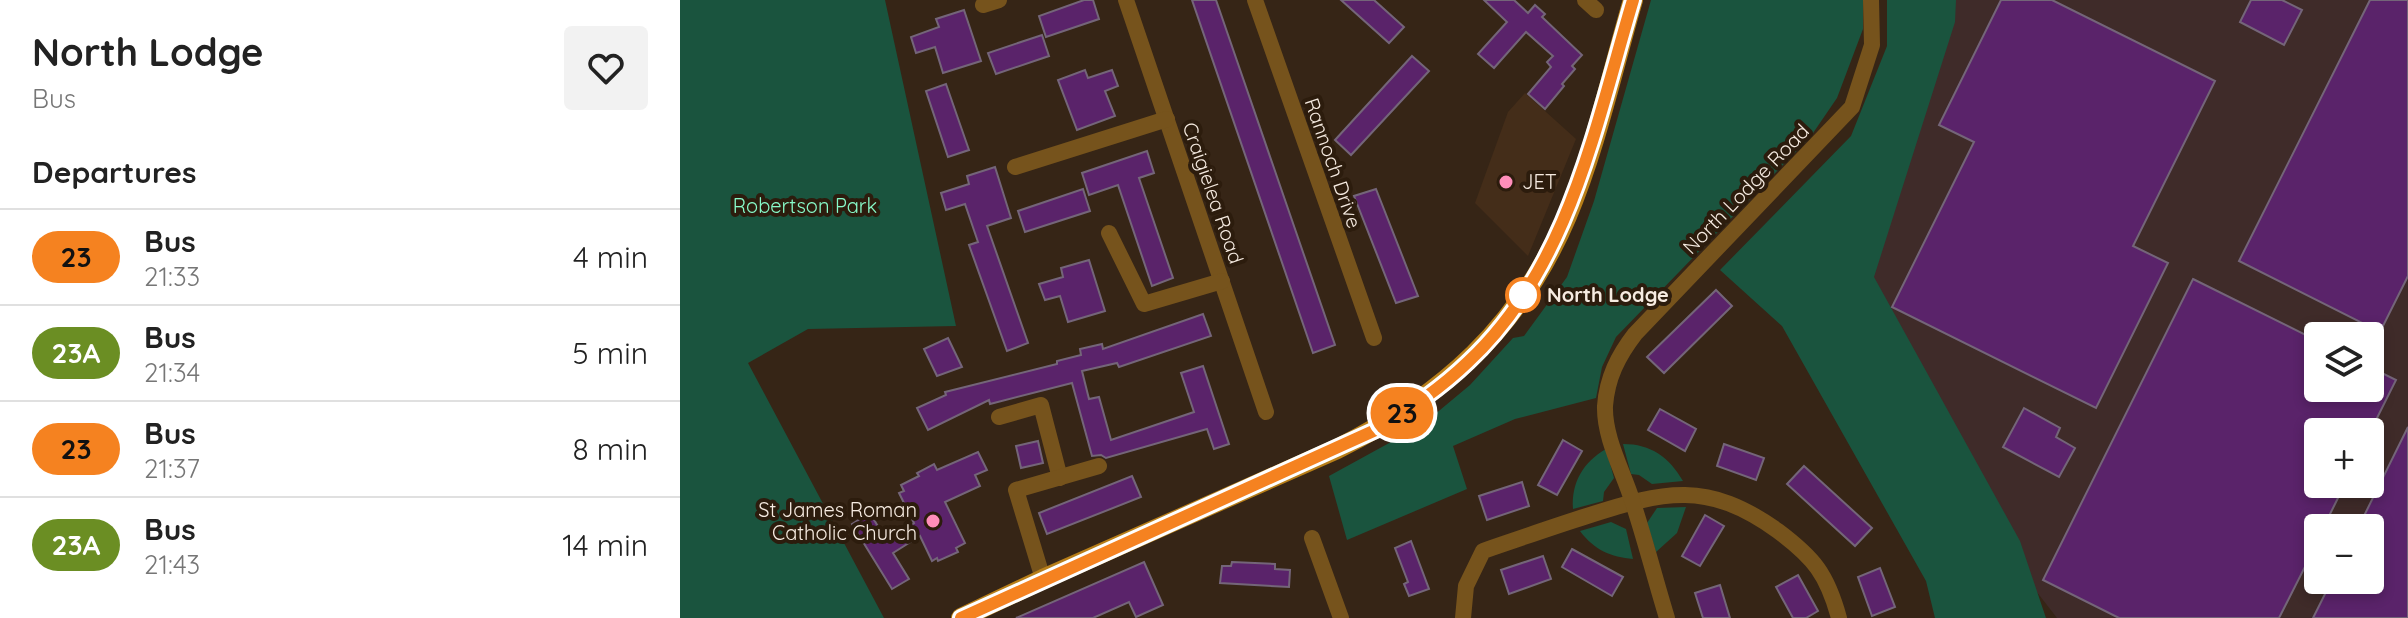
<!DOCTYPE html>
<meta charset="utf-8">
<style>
:root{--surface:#fff;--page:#f2f2f2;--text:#222;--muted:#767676;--line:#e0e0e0}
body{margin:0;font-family:Quicksand,sans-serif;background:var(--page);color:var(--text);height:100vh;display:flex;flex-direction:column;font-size:30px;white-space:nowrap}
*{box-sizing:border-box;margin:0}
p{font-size:26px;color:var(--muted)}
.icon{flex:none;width:44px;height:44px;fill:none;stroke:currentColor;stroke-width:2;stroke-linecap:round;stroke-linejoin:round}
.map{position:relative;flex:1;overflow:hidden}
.panel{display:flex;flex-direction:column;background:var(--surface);width:680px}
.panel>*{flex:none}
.badge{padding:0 16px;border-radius:26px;font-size:28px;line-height:52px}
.tools{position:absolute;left:1624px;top:322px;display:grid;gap:16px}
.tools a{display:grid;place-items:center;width:80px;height:80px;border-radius:8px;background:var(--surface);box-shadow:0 4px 12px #0003;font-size:40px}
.map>.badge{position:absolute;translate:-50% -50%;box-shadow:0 0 0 4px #fff}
h2{padding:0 32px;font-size:30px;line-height:72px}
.round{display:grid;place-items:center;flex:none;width:84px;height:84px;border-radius:8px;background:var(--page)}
.summary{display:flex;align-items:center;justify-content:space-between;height:136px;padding:0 32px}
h1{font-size:38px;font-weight:700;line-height:60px}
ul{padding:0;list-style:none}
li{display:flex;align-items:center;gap:24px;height:96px;padding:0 32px;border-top:2px solid var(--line)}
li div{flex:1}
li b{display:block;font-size:30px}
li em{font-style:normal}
li .badge{min-width:88px;font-weight:700;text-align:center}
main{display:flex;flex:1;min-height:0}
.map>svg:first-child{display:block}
.built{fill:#442d19}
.industrial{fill:#3f2b29;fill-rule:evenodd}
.green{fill:#1a543e}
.building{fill:#5a236a;stroke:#746579;stroke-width:2}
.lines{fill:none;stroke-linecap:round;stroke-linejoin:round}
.minor{stroke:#76531c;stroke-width:16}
.major{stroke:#b77e18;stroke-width:20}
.line-casing{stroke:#fff;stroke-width:18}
.line{stroke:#f58220;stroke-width:12}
.poi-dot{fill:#ff8eba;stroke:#2c1c0d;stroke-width:3}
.stop-dot{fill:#fff;stroke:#f58220;stroke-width:4}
.labels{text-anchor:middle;stroke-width:8;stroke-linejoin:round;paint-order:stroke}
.street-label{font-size:20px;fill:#f6ebe1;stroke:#2c1c0d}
.poi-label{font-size:20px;fill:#f6ebe1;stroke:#2c1c0d;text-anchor:start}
.park-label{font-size:20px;fill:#88fbca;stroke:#2c1c0d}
.stop-label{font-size:20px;font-weight:bold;fill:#f6ebe1;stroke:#2c1c0d;text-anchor:start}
</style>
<main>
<section class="panel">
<div class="summary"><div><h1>North Lodge</h1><p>Bus</p></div><a class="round"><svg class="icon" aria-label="heart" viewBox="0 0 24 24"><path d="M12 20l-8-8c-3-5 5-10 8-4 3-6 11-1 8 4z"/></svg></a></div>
<h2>Departures</h2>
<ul>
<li><span class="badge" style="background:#f58220;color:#111">23</span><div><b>Bus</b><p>21:33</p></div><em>4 min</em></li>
<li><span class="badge" style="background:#6b8e23;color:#fff">23A</span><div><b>Bus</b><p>21:34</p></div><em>5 min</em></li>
<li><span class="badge" style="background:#f58220;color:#111">23</span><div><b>Bus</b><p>21:37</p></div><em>8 min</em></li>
<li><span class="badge" style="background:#6b8e23;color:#fff">23A</span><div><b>Bus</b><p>21:43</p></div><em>14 min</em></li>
</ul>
</section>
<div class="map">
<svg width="1728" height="618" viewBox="0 0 1728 618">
<rect width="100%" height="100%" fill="#362516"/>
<polygon class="built" points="845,93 896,139 848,256 795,203 828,112"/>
<path class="industrial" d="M 1251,0 L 1728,0 L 1728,618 L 1377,618 L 1336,565 L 1171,274 ZM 1638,336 L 1690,336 L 1690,388 L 1638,388 ZM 1638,432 L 1690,432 L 1690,484 L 1638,484 ZM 1638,528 L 1690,528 L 1690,580 L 1638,580 Z"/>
<g class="green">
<polygon points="0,0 205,0 276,326 128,329 68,363 204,618 0,618"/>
<polygon points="971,0 1183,0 1183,29 1157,98 1131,136 936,337 922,367 916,398 835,419 773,446 787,489 667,540 649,476 742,425 790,385 833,338 844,336 887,277 914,201"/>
<polygon points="1207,0 1276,0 1275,22 1194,277 1340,541 1366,618 1255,618 1246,581 1102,326 1040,270 1171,136 1207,46"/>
<path d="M 943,444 C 971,444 989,457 1003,481 L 972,484 L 959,475 L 951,474 Z"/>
<path d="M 926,449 L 934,478 L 924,492 L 923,501 L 893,509 C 891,483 903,462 926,449 Z"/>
<polygon points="1006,507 997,533 976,552 967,523 977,508"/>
<path d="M 931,522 L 946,529 L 953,559 C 931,557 914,550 900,531 Z"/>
</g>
<g class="building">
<polygon points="404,0 413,0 419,19 366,37 359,16"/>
<polygon points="512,0 536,0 655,345 633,353"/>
<polygon points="661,0 694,0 724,27 709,43"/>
<polygon points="804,0 834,0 848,13 855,5 865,14 862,17 902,55 892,66 895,69 882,84 884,86 865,109 848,94 871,67 867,62 873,56 846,32 814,68 798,54 827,22"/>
<polygon points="1321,0 1372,0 1535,81 1453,246 1488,263 1416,408 1212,307 1294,142 1259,125"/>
<polygon points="1571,0 1602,0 1622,10 1604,45 1560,22"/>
<polygon points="1690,0 1728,0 1728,276 1700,332 1559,261"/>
<polygon points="284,10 301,61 263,73 255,47 236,53 231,37 259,27 256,19"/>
<polygon points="362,35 369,56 316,74 308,53"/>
<polygon points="732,56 749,71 671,155 655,140"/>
<polygon points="405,70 408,78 432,70 438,86 425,91 435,116 397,130 378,80"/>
<polygon points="266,84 289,150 268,157 246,91"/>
<polygon points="467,151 474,173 459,178 493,278 472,286 438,185 409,195 402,173"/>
<polygon points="315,167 331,218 307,226 348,343 327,351 289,245 298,242 285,204 266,210 261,193 289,184 287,176"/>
<polygon points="403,189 410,211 345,232 338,211"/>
<polygon points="696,189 738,296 716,303 674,196"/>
<polygon points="409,260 425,311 388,322 380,296 365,300 359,284 383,277 381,268"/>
<polygon points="1513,279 1638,341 1638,388 1690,388 1690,367 1716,380 1690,432 1638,432 1638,484 1665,484 1643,528 1638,528 1635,547 1599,618 1439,618 1363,580"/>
<polygon points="1036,290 1052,306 984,373 967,357"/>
<polygon points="523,314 531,336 439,367 437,363 402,371 409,399 419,397 431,440 514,412 501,373 523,366 549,444 534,449 527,429 426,458 421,455 412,456 392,383 310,404 309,400 248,430 237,408 266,395 265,392 377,364 377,361 401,355 400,349 422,344 423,349"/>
<polygon points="268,338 282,367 257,376 244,349"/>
<polygon points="1344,408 1380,428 1376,437 1395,448 1379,477 1323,447"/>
<polygon points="980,409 1016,429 1005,451 968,430"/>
<polygon points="1728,427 1728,618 1633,618 1652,580 1690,580 1690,528 1678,528"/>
<polygon points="883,440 902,451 877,495 858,485"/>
<polygon points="358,441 363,463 341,468 336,446"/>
<polygon points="1044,444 1084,458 1076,480 1037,466"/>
<polygon points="298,452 307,470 295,475 300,486 265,502 285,543 276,548 278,552 258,561 257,558 252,561 240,536 213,553 229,579 212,589 172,524 190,513 206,540 234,523 219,493 224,491 221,485 239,476 237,473 254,464 257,470"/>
<polygon points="1124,466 1192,528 1175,546 1107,484"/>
<polygon points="452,476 461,497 367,534 359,513"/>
<polygon points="842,482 849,506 807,520 799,496"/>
<polygon points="1025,515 1044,526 1020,566 1002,556"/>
<polygon points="731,541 749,589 729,596 724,584 728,582 715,548"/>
<polygon points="892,549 943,577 932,596 882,567"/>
<polygon points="863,556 871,579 829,594 821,570"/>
<polygon points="464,562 483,605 456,617 449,602 413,618 336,618"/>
<polygon points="552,562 595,564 595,569 610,570 609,587 540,583 542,566 551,566"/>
<polygon points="1200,568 1215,607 1192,616 1178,577"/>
<polygon points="1118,575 1138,611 1126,618 1113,618 1096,587"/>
<polygon points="1040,585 1050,618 1023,618 1015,593"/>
</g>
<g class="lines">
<g class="minor">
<polyline points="446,0 586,412"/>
<polyline points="575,0 694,338"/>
<polyline points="905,0 916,10"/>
<polyline points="303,5 319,0"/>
<polyline points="335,167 487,119"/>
<polyline points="429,233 464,304 542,281"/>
<polyline points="319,417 361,405 380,478"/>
<polyline points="632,538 661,618"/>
<polyline points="363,579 336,490 419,466"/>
<path d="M 783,618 L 786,586 L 803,551 C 838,539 872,527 907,516 C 985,491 1027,480 1098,531 C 1134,558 1147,574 1159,618"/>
<path d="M 987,618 C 975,579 965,539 952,500 C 943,471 924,438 925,406 C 927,378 938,356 955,334 L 1172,107 L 1192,45 L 1191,0"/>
</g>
<path class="major" d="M 281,618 L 363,579 L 657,449 C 763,396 840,327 887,216 C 916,147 932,72 953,0"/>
</g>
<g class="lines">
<defs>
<path id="line" d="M 281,618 L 700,428 C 731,408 761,388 788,362 C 889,268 915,127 953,0"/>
</defs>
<use href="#line" class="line-casing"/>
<use href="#line" class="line"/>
</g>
<g class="poi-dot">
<circle cx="826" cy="182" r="8"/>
<circle cx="253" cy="521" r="8"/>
</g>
<circle class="stop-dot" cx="843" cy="295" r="16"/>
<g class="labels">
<g class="street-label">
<text transform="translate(653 163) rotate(71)" y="7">Rannoch Drive</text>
<text transform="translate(1066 189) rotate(-46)" y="7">North Lodge Road</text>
<text transform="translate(533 193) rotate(71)" y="7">Craigielea Road</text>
</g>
<g class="poi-label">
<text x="842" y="189">JET</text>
<text x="237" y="517" text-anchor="end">St James Roman<tspan x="237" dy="23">Catholic Church</tspan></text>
</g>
<g class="park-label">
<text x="125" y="213">Robertson Park</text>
</g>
<g class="stop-label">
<text x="867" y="302">North Lodge</text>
</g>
</g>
</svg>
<div class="tools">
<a><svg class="icon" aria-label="layers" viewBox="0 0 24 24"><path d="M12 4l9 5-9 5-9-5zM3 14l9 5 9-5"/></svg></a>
<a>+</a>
<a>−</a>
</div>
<b class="badge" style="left:722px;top:413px;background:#f58220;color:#111">23</b>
</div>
</main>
